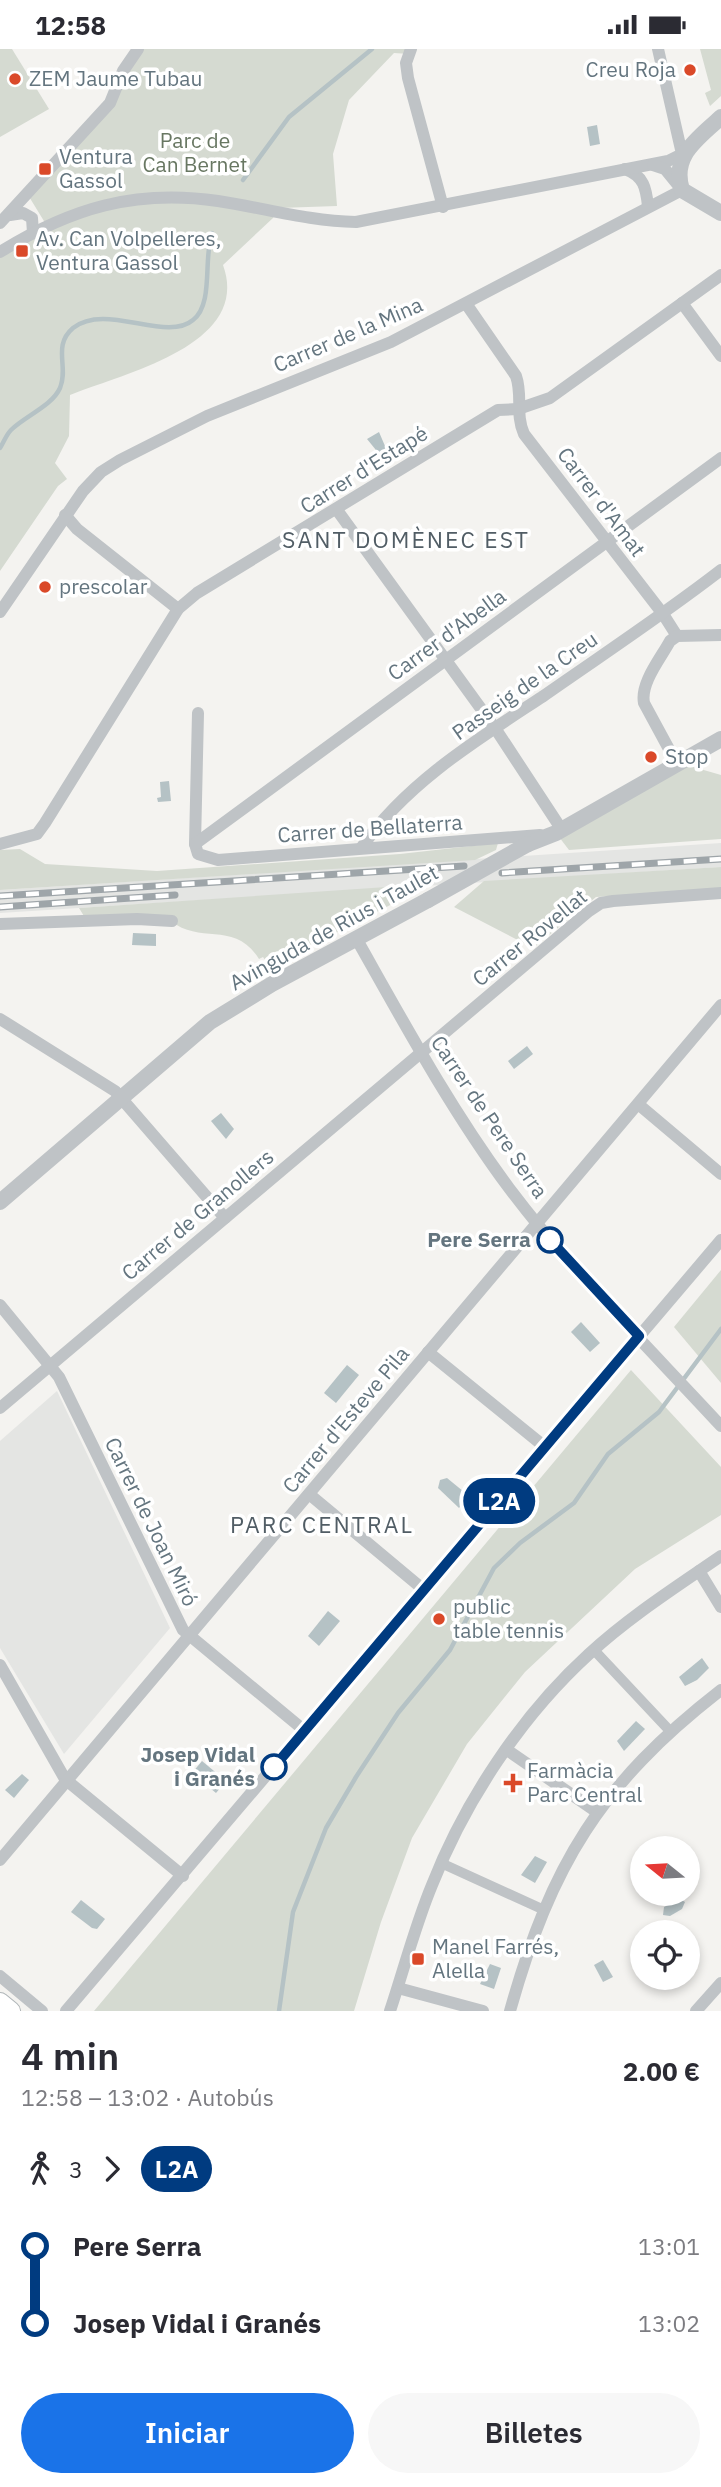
<!DOCTYPE html>
<html lang="es">
<meta charset="utf-8">
<style>
:root{--surface:#fff;--page:#f7f7f7;--text:#2b2b33;--muted:#7c7c81;--accent:#1a73e8}
body{margin:0;font-family:"IBM Plex Sans",sans-serif;background:var(--page);color:var(--text);height:100vh;display:flex;flex-direction:column;font-size:26px;white-space:nowrap}
*{box-sizing:border-box;margin:0}
p{font-size:23px;color:var(--muted)}
.icon{flex:none;width:38px;height:38px;fill:none;stroke:currentColor;stroke-width:2;stroke-linecap:round;stroke-linejoin:round}
.map{position:relative;height:1962px;overflow:hidden}
.sheet{display:flex;flex-direction:column;background:var(--surface);flex:1}
.sheet>*{flex:none}
.badge{padding:0 14px;border-radius:23px;font-size:24px;line-height:46px}
.needle{width:46px;rotate:288deg}
.controls{position:absolute;left:630px;top:1787px;display:grid;gap:14px}
.controls a{display:grid;place-items:center;width:70px;height:70px;border-radius:50%;background:var(--surface);box-shadow:0 4px 10px #0003;font-size:35px}
.map>.badge{position:absolute;translate:-50% -50%;box-shadow:0 0 0 4px #fff}
.legs{display:flex;align-items:center;gap:10px;height:77px;padding:0 21px;font-size:23px}
.legs p{margin-inline-start:auto}
.overview{display:flex;align-items:center;justify-content:space-between;height:119px;padding:0 21px}
h1{font-size:38px;font-weight:600;line-height:52px}
.primary-button{display:flex;gap:14px;margin-top:auto;padding:14px 21px}
.primary-button a{flex:1;height:80px;border-radius:42px;background:var(--accent);color:#fff;font-size:28px;font-weight:600;line-height:80px;text-align:center}
.primary-button a+a{background:var(--page);color:var(--text)}
ul{padding:0 21px;list-style:none}
li{display:flex;align-items:center;gap:24px;height:77px;font-size:26px}
li i{display:grid;place-items:center;width:10px;height:100%;margin:0 9px;background:currentColor}
li i::after{content:'';width:18px;height:18px;margin:-9px;border:5px solid;border-radius:50%;background:var(--surface)}
li p{margin-inline-start:auto}
li:first-child i{background:linear-gradient(#0000 50%,currentColor 0)}
li:last-child i{background:linear-gradient(currentColor 50%,#0000 0)}
.status{display:flex;justify-content:space-between;align-items:center;height:49px;padding:0 35px;background:var(--surface);direction:ltr}
.status svg{height:19px;fill:currentColor}
.map>svg:first-child{display:block}
.built{fill:#e4e5e3}
.green{fill:#d5dad1}
.water{fill:#b5c2c5}
.lines{fill:none;stroke-linecap:round;stroke-linejoin:round}
.stream{stroke:#b5c2c5;stroke-width:4.5}
.secondary-casing{stroke:#afb5b8;stroke-width:20}
.pedestrian{stroke:#bfc3c6;stroke-width:10}
.minor{stroke:#bfc3c6;stroke-width:12}
.tertiary{stroke:#bfc3c6;stroke-width:16}
.secondary{stroke:#fff;stroke-width:18}
.rail-casing{stroke:#9ea5a9;stroke-width:7}
.rail{stroke:#fff;stroke-width:4.5;stroke-dasharray:13;stroke-linecap:butt}
.tertiary-bridge{stroke:#bfc3c6;stroke-width:16}
.line-1-casing{stroke:#fff;stroke-width:16}
.line-1{stroke:#003b80;stroke-width:10}
.poi-dot{fill:#da4929;stroke:#fff;stroke-width:2.5}
.stop-1-dot{fill:#fff;stroke:#003b80;stroke-width:3.5}
.labels{text-anchor:middle;stroke-width:7;stroke-linejoin:round;paint-order:stroke}
.poi-label{font-size:21px;fill:#64757f;stroke:#fff;text-anchor:start}
.park-label{font-size:21px;fill:#687762;stroke:#fff}
.street-label{font-size:21px;fill:#64757f;stroke:#fff}
.stop-label{font-size:21px;font-weight:bold;fill:#64757f;stroke:#fff;text-anchor:end}
.neighbourhood-label{font-size:23px;letter-spacing:2px;fill:#515d65;stroke:#fff}
</style>
<div class="status"><b>12:58</b><svg viewBox="0 0 49 12"><path d="M0 12V9h3v3zM5 12V6h3v6zM10 12V3h3v9zM15 12V0h3v12zM26 1h20v11H26zM47 4h2v5h-2z"/></svg></div>
<div class="map">
<svg width="721" height="1962" viewBox="0 0 721 1962">
<rect width="100%" height="100%" fill="#f4f3f0"/>
<g class="built">
<polygon points="721,794 721,818 0,864 0,841"/>
<polygon points="57,1342 170,1579 64,1705 0,1599 0,1392"/>
</g>
<g class="green">
<polygon points="0,0 12,0 49,60 0,88"/>
<path d="M 141,0 L 411,0 L 409,5 L 394,4 L 349,51 L 333,105 L 337,157 L 279,159 L 273,169 L 223,216 C 252,296 124,324 70,346 L 69,387 L 55,414 L 67,430 L 58,437 L 0,522 L 0,203 L 47,177 L 28,146 L 110,54 Z"/>
<polygon points="700,0 721,0 721,47 710,57 705,44 711,41"/>
<polygon points="676,713 721,726 721,790 569,801 556,784"/>
<polygon points="498,794 496,801 475,811 0,841 0,801 20,800 45,815 157,822 400,805"/>
<polygon points="721,818 721,840 596,848 533,899 454,858 484,832"/>
<path d="M 431,835 L 270,918 L 263,908 L 259,910 C 235,871 200,896 171,872 L 87,872 L 79,859 Z"/>
<polygon points="721,1221 721,1334 674,1278"/>
<polygon points="631,1321 721,1418 721,1466 635,1520 525,1623 467,1695 412,1789 381,1873 354,1962 94,1962"/>
</g>
<g class="water">
<polygon points="597,76 600,95 590,97 587,78"/>
<polygon points="379,383 385,397 391,402 380,406 367,390"/>
<polygon points="169,732 171,752 158,753 157,749 161,748 160,733"/>
<polygon points="133,884 156,885 156,897 132,896"/>
<polygon points="527,997 533,1005 514,1020 508,1012"/>
<polygon points="221,1064 234,1080 226,1090 211,1072"/>
<polygon points="581,1273 600,1294 590,1303 571,1283"/>
<polygon points="347,1316 359,1326 336,1354 324,1344"/>
<polygon points="447,1429 469,1447 459,1459 438,1439 440,1431"/>
<polygon points="328,1562 340,1572 319,1597 308,1587"/>
<polygon points="702,1609 709,1619 697,1631 685,1637 679,1628"/>
<polygon points="636,1672 645,1680 624,1702 617,1692"/>
<polygon points="202,1712 226,1732 216,1744 192,1724"/>
<polygon points="22,1725 29,1731 14,1749 5,1741"/>
<polygon points="535,1807 547,1813 535,1834 521,1826"/>
<polygon points="680,1850 685,1853 682,1860 670,1867 663,1866 664,1858"/>
<polygon points="81,1851 105,1870 97,1880 92,1879 71,1863"/>
<polygon points="603,1911 613,1928 603,1933 594,1916"/>
<polygon points="490,1915 501,1919 494,1940 480,1935"/>
</g>
<g class="lines">
<g class="stream">
<polyline points="243,131 289,68 372,0"/>
<path d="M 0,399 C 4,393 6,386 11,381 C 25,367 52,357 60,339 C 69,318 52,297 73,279 C 106,253 166,294 193,271 C 214,255 203,209 212,184"/>
<polyline points="279,1962 293,1863 326,1779 356,1728 398,1664 450,1601 494,1519 520,1494 574,1454 608,1405 659,1363 721,1280"/>
</g>
<defs>
<polyline id="secondary" points="0,1953 11,1962"/>
</defs>
<use href="#secondary" class="secondary-casing"/>
<g class="pedestrian">
<polyline points="594,1601 670,1682"/>
<polyline points="441,1814 542,1860"/>
</g>
<g class="minor">
<polyline points="411,0 406,14 408,29 443,158"/>
<path d="M 625,120 C 644,127 646,139 648,157"/>
<polyline points="10,166 23,164 32,169 33,184"/>
<polyline points="0,174 110,54 123,22 138,0"/>
<path d="M 0,203 C 71,159 135,140 218,152 C 265,159 308,172 356,173 L 668,112 L 682,105 L 658,0"/>
<polyline points="682,254 721,307"/>
<path d="M 467,256 L 516,327 C 523,347 515,365 524,385 L 663,565 L 677,587"/>
<polyline points="337,461 495,679 562,781"/>
<polyline points="65,466 77,480 178,560"/>
<polyline points="0,563 83,442 101,423 120,411 207,367 391,293 682,141 665,120 653,116"/>
<polyline points="198,664 195,795 198,805 218,811 540,786"/>
<path d="M 676,713 L 644,654 C 640,634 661,609 670,592 L 677,587 L 721,586"/>
<polyline points="0,795 37,785 45,774 178,560 197,544 498,361 518,360 550,349 721,226"/>
<polyline points="195,795 721,409"/>
<path d="M 362,798 C 406,734 478,690 542,648 C 602,606 663,566 721,521"/>
<polyline points="0,875 137,870 172,872"/>
<path d="M 356,889 C 404,974 451,1061 509,1139 C 573,1224 649,1299 721,1377"/>
<polyline points="0,970 115,1042 225,1169"/>
<polyline points="638,1055 721,1125"/>
<polyline points="0,1256 59,1328 183,1581 305,1682"/>
<polyline points="428,1303 545,1398"/>
<polyline points="0,1359 589,862 601,854 613,852 721,844"/>
<polyline points="309,1445 424,1541"/>
<polyline points="699,1522 721,1558"/>
<polyline points="0,1616 65,1730 183,1827"/>
<polyline points="507,1701 597,1763"/>
<polyline points="0,1811 721,956"/>
<polyline points="0,1927 42,1962"/>
<polyline points="398,1939 483,1962"/>
<polyline points="66,1962 721,1191"/>
<path d="M 390,1962 C 404,1920 415,1877 432,1836 C 465,1752 521,1667 589,1605 C 629,1568 676,1538 721,1507"/>
<path d="M 510,1962 C 551,1816 600,1735 721,1641"/>
<polyline points="696,1962 721,1934"/>
</g>
<g class="tertiary">
<path d="M 721,68 C 698,90 671,106 682,141 L 721,164"/>
<polyline points="528,795 556,784 721,690"/>
<polyline points="0,1153 210,973 272,935 428,851"/>
</g>
<use href="#secondary" class="secondary"/>
<defs>
<g id="rail">
<polyline points="502,824 721,810"/>
<polyline points="0,847 464,817"/>
<polyline points="0,858 175,846"/>
</g>
</defs>
<use href="#rail" class="rail-casing"/>
<use href="#rail" class="rail"/>
<polyline class="tertiary-bridge" points="428,851 528,795"/>
</g>
<g class="lines">
<defs>
<polyline id="line-1" points="274,1718 639,1287 550,1191"/>
</defs>
<use href="#line-1" class="line-1-casing"/>
<use href="#line-1" class="line-1"/>
</g>
<g class="poi-dot">
<circle cx="690" cy="21" r="7"/>
<circle cx="15" cy="30" r="7"/>
<rect x="38" y="113" width="14" height="14" rx="3.5"/>
<rect x="15" y="195" width="14" height="14" rx="3.5"/>
<circle cx="45" cy="538" r="7"/>
<circle cx="651" cy="708" r="7"/>
<circle cx="439" cy="1570" r="7"/>
<path d="M509.5 1723.5h7v7h7v7h-7v7h-7v-7h-7v-7h7z"/>
<rect x="411" y="1903" width="14" height="14" rx="3.5"/>
</g>
<g class="stop-1-dot">
<circle cx="550" cy="1191" r="12"/>
<circle cx="274" cy="1718" r="12"/>
</g>
<g class="labels">
<g class="poi-label">
<text x="676" y="28" text-anchor="end">Creu Roja</text>
<text x="29" y="37">ZEM Jaume Tubau</text>
<text x="59" y="115">Ventura<tspan x="59" dy="24">Gassol</tspan></text>
<text x="36" y="197">Av. Can Volpelleres,<tspan x="36" dy="24">Ventura Gassol</tspan></text>
<text x="59" y="545">prescolar</text>
<text x="665" y="715">Stop</text>
<text x="453" y="1565">public<tspan x="453" dy="24">table tennis</tspan></text>
<text x="527" y="1729">Farmàcia<tspan x="527" dy="24">Parc Central</tspan></text>
<text x="432" y="1905">Manel Farrés,<tspan x="432" dy="24">Alella</tspan></text>
</g>
<g class="park-label">
<text x="195" y="99">Parc de<tspan x="195" dy="24">Can Bernet</tspan></text>
</g>
<g class="street-label">
<text transform="translate(348 286) rotate(-23)" y="7">Carrer de la Mina</text>
<text transform="translate(364 421) rotate(-32)" y="7">Carrer d'Estapé</text>
<text transform="translate(601 453) rotate(53)" y="7">Carrer d'Amat</text>
<text transform="translate(447 586) rotate(-36)" y="7">Carrer d'Abella</text>
<text transform="translate(525 637) rotate(-35)" y="7">Passeig de la Creu</text>
<text transform="translate(370 780) rotate(-4)" y="7">Carrer de Bellaterra</text>
<text transform="translate(334 879) rotate(-29)" y="7">Avinguda de Rius i Taulet</text>
<text transform="translate(530 889) rotate(-39)" y="7">Carrer Rovellat</text>
<text transform="translate(489 1068) rotate(56)" y="7">Carrer de Pere Serra</text>
<text transform="translate(198 1166) rotate(-40)" y="7">Carrer de Granollers</text>
<text transform="translate(346 1371) rotate(-50)" y="7">Carrer d'Esteve Pila</text>
<text transform="translate(151 1473) rotate(64)" y="7">Carrer de Joan Miró</text>
</g>
<g class="stop-label">
<text x="531" y="1198">Pere Serra</text>
<text x="255" y="1713">Josep Vidal<tspan x="255" dy="24">i Granés</tspan></text>
</g>
<g class="neighbourhood-label">
<text x="406" y="499">SANT DOMÈNEC EST</text>
<text x="322" y="1484">PARC CENTRAL</text>
</g>
</g>
</svg>
<div class="controls">
<a><svg class="needle" viewBox="-14 -14 28 28"><path d="M0-13l5 13h-10z" fill="#e53935"/><path d="M0 13l5-13h-10z" fill="#7c7c81"/></svg></a>
<a><svg class="icon" aria-label="locate" viewBox="0 0 24 24"><circle cx="12" cy="12" r="6"/><path d="M12 2v4M12 18v4M2 12h4M18 12h4"/></svg></a>
</div>
<b class="badge" style="left:499px;top:1452px;background:#003b80;color:#fff">L2A</b>
</div>
<section class="sheet">
<div class="overview"><div><h1>4 min</h1><p>12:58 – 13:02 · Autobús</p></div><b>2.00 €</b></div>
<div class="legs"><svg class="icon" aria-label="walk" viewBox="0 0 24 24"><circle cx="13" cy="4" r="2"/><path d="M13 8l-2 6 4 7M11 14l-3 7M7 12l3-4h3l4 4"/></svg>3<svg class="icon" aria-label="forward" viewBox="0 0 24 24"><path d="M9 5l7 7-7 7"/></svg><b class="badge" style="background:#003b80;color:#fff">L2A</b></div>
<ul>
<li><i style="color:#003b80"></i><b>Pere Serra</b><p>13:01</p></li>
<li><i style="color:#003b80"></i><b>Josep Vidal i Granés</b><p>13:02</p></li>
</ul>
<div class="primary-button"><a>Iniciar</a><a>Billetes</a></div>
</section>
